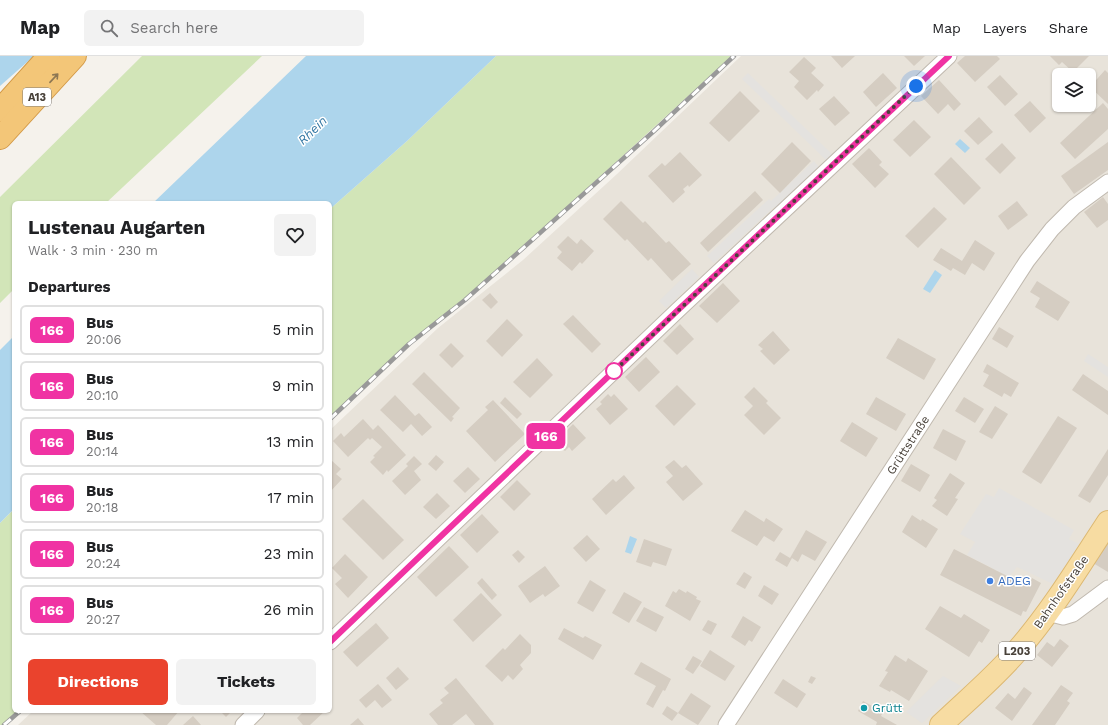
<!DOCTYPE html>
<meta charset="utf-8">
<style>
:root{--surface:#fff;--page:#f2f2f2;--text:#202124;--muted:#757577;--line:#e0e0e0;--accent:#ea432d}
body{margin:0;font-family:"Work Sans",sans-serif;background:var(--page);color:var(--text);height:100vh;display:flex;flex-direction:column;font-size:15px;white-space:nowrap}
*{box-sizing:border-box;margin:0}
p{font-size:13px;color:var(--muted)}
.icon{flex:none;width:22px;height:22px;fill:none;stroke:currentColor;stroke-width:2;stroke-linecap:round;stroke-linejoin:round}
.map{position:relative;flex:1;overflow:hidden}
.panel{position:absolute;left:12px;top:145px;width:320px;height:512px;display:flex;flex-direction:column;background:var(--surface);border-radius:6px;box-shadow:0 1px 3px #0004}
.panel>*{flex:none}
.badge{padding:0 8px;border-radius:6px;font-size:14px;line-height:26px}
.tools{position:absolute;left:1052px;top:12px;display:grid;gap:8px}
.tools a{display:grid;place-items:center;width:44px;height:44px;border-radius:6px;background:var(--surface);box-shadow:0 1px 3px #0004;font-size:20px}
.you{position:absolute;width:20px;height:20px;margin:-10px;border:3px solid #fff;border-radius:50%;background:#1a73e8;box-shadow:0 0 0 6px #1a73e833}
.map>.badge{position:absolute;translate:-50% -50%;box-shadow:0 0 0 2px #fff}
h2{padding:0 16px;font-size:15px;line-height:36px}
.round{display:grid;place-items:center;flex:none;width:42px;height:42px;border-radius:6px;background:var(--page)}
.headline{display:flex;align-items:center;justify-content:space-between;height:68px;padding:0 16px}
h1{font-size:19px;font-weight:700;line-height:30px}
.primary-button{display:flex;gap:8px;margin-top:auto;padding:8px 16px}
.primary-button a{flex:1;height:46px;border-radius:6px;background:var(--accent);color:#fff;font-size:16px;font-weight:700;line-height:46px;text-align:center}
.primary-button a+a{background:var(--page);color:var(--text)}
ul{padding:0;list-style:none}
li{display:flex;align-items:center;gap:12px;height:50px;margin:0 8px 6px;padding:0 8px;border:2px solid var(--line);border-radius:6px}
li div{flex:1}
li b{display:block;font-size:15px}
li em{font-style:normal}
li .badge{min-width:44px;font-weight:700;text-align:center}
header{display:flex;align-items:center;gap:24px;box-sizing:border-box;height:56px;padding:0 20px;background:var(--surface);border-bottom:1px solid var(--line)}
header strong{font-size:19px}
nav{display:flex;gap:22px;margin-inline-start:auto;font-size:14px}
.search{width:280px;height:36px;background:var(--page);display:flex;align-items:center;gap:10px;box-sizing:border-box;padding:0 14px;border-radius:6px;color:var(--muted);font-size:15px}
.map>svg:first-child{display:block}
.residential{fill:#e8e3da;fill-rule:evenodd}
.green{fill:#d2e5b8}
.parking{fill:#e4e2df}
.water{fill:#add5ec}
.building{fill:#d5cdc2}
.lines{fill:none;stroke-linecap:round;stroke-linejoin:round}
.minor-casing{stroke:#c0b9af;stroke-width:17}
.primary-casing{stroke:#dcb872;stroke-width:24}
.motorway-casing{stroke:#d39a48;stroke-width:24}
.minor{stroke:#fff;stroke-width:15}
.primary{stroke:#f7dca2;stroke-width:22}
.motorway{stroke:#f3c678;stroke-width:22}
.rail-casing{stroke:#999;stroke-width:4.5}
.rail{stroke:#fff;stroke-width:3;stroke-dasharray:9;stroke-linecap:butt}
.oneway{stroke:#8d7753}
.line-casing{stroke:#fff;stroke-width:9}
.line{stroke:#f033a3;stroke-width:6}
.walk{stroke:#49423a;stroke-width:4;stroke-dasharray:0 7.2}
.stop-dot{fill:#fff;stroke:#f033a3;stroke-width:2}
.shop-dot{fill:#3f7fe0;stroke:#fff;stroke-width:1.5}
.culture-dot{fill:#0f9aa8;stroke:#fff;stroke-width:1.5}
.labels{text-anchor:middle;stroke-width:3;stroke-linejoin:round;paint-order:stroke}
.shield{fill:#fff;stroke:#807b75;stroke-width:1}
.shield-label{font-size:11px;font-weight:bold;fill:#49423a}
.street-label{font-size:12px;fill:#49423a;stroke:#fff}
.shop-label{font-size:12px;fill:#366cbe;stroke:#fff;text-anchor:start}
.culture-label{font-size:12px;fill:#0d838f;stroke:#fff;text-anchor:start}
.water-label{font-size:13px;font-style:italic;fill:#387ba6;stroke:#fff}
</style>
<header>
<strong>Map</strong>
<div class="search"><svg class="icon" aria-label="search" viewBox="0 0 24 24"><circle cx="10" cy="10" r="6"/><path d="M15 15l6 6"/></svg>Search here</div>
<nav><a>Map</a><a>Layers</a><a>Share</a></nav>
</header>
<div class="map">
<svg width="1108" height="669" viewBox="0 0 1108 669">
<rect width="100%" height="100%" fill="#f5f2ec"/>
<path class="residential" d="M 741,0 L 1108,0 L 1108,669 L 18,669 L 33,655 L 330,655 L 330,374 L 438,272 L 523,204 L 617,118 ZM 1059,19 L 1089,19 L 1089,49 L 1059,49 Z"/>
<g class="green">
<polygon points="142,0 262,0 106,147 14,147 14,233 0,247 0,141"/>
<polygon points="496,0 732,0 465,244 409,288 330,362 330,153 407,85"/>
<polygon points="14,453 14,655 19,655 4,669 0,669 0,467"/>
</g>
<g class="parking">
<polygon points="748,17 832,98 826,104 742,23"/>
<polygon points="814,105 819,111 775,152 774,151 714,207 707,200 769,143 771,145"/>
<polygon points="692,213 699,221 666,252 659,245"/>
<polygon points="1088,298 1108,311 1108,321 1084,305"/>
<polygon points="999,432 1074,474 1069,483 1079,488 1053,528 1017,511 1009,521 967,499 975,486 960,478 986,438 994,441"/>
<polygon points="943,620 961,630 922,667 906,656"/>
</g>
<g class="water">
<polygon points="0,0 34,0 0,30"/>
<polygon points="306,0 496,0 407,85 330,153 330,147 153,147"/>
<polygon points="960,83 970,92 965,97 955,88"/>
<polygon points="935,214 942,219 930,237 923,233"/>
<polygon points="14,280 14,453 0,467 0,294"/>
<polygon points="630,480 637,483 631,498 625,496"/>
</g>
<g class="building">
<polygon points="831,0 855,0 842,12"/>
<polygon points="904,0 925,0 914,10"/>
<polygon points="965,0 997,0 1000,3 975,26 957,7"/>
<polygon points="1050,0 1089,0 1073,16 1062,6 1059,9"/>
<polygon points="804,1 816,12 811,17 824,29 818,36 817,34 807,44 794,31 799,25 789,16"/>
<polygon points="1105,14 1108,17 1108,48 1090,31"/>
<polygon points="883,17 897,32 876,51 863,36"/>
<polygon points="1000,19 1018,38 1005,50 987,31"/>
<polygon points="939,24 961,48 954,55 948,48 938,58 921,40"/>
<polygon points="740,35 760,55 729,86 709,67"/>
<polygon points="834,40 850,57 835,70 819,53"/>
<polygon points="1030,45 1046,62 1030,77 1014,59"/>
<polygon points="1103,47 1108,53 1108,73 1075,103 1060,87"/>
<polygon points="979,61 993,76 978,89 964,75"/>
<polygon points="914,64 931,81 910,101 893,84"/>
<polygon points="792,86 811,105 780,137 761,118"/>
<polygon points="1108,86 1108,114 1074,138 1061,120"/>
<polygon points="1002,87 1016,102 1000,118 985,103"/>
<polygon points="869,92 882,106 879,109 889,118 875,132 852,108"/>
<polygon points="680,96 702,119 689,131 688,129 683,133 685,136 673,147 648,120 662,107 665,110"/>
<polygon points="951,101 981,132 964,149 934,118"/>
<polygon points="755,135 763,144 708,196 700,187"/>
<polygon points="1103,141 1108,148 1108,164 1097,172 1084,156"/>
<polygon points="621,145 643,167 645,165 666,187 669,185 691,208 672,225 651,202 648,205 627,183 625,185 603,163"/>
<polygon points="1017,145 1028,159 1008,174 998,160"/>
<polygon points="934,151 947,163 918,192 905,180"/>
<polygon points="568,180 577,188 581,183 594,195 582,208 580,206 572,215 557,202 562,196 557,191"/>
<polygon points="975,184 995,197 984,215 972,207 965,219 953,212 951,215 933,204 941,192 962,205"/>
<polygon points="1037,225 1070,246 1058,265 1035,251 1040,242 1030,236"/>
<polygon points="723,227 740,245 717,267 699,250"/>
<polygon points="490,237 498,246 491,253 482,244"/>
<polygon points="573,259 601,288 592,297 563,268"/>
<polygon points="507,263 523,279 502,301 486,285"/>
<polygon points="680,268 694,283 677,299 663,285"/>
<polygon points="999,271 1014,280 1007,292 992,283"/>
<polygon points="773,275 790,294 774,309 760,295 763,293 758,289"/>
<polygon points="898,282 936,303 924,324 886,302"/>
<polygon points="451,287 464,300 452,312 439,299"/>
<polygon points="646,301 660,316 639,336 625,321"/>
<polygon points="537,302 553,319 530,342 513,326"/>
<polygon points="987,308 1019,327 1011,341 1004,337 1002,341 983,330 989,319 983,316"/>
<polygon points="424,316 460,352 452,361 454,362 451,366 412,328"/>
<polygon points="1083,318 1108,335 1108,359 1072,334"/>
<polygon points="677,329 696,348 674,370 655,350"/>
<polygon points="754,331 768,345 766,347 781,362 764,379 744,359 753,350 744,341"/>
<polygon points="608,338 611,341 614,338 628,353 610,369 596,353 602,348 600,346"/>
<polygon points="395,339 415,360 419,357 432,371 422,380 411,368 403,376 380,354"/>
<polygon points="505,341 522,358 517,363 500,347"/>
<polygon points="876,341 906,358 896,375 866,358"/>
<polygon points="964,341 984,353 975,367 955,355"/>
<polygon points="493,344 525,378 495,406 466,375 488,354 485,351"/>
<polygon points="995,350 1008,358 992,383 979,376"/>
<polygon points="1058,360 1077,372 1041,428 1022,416"/>
<polygon points="363,363 373,374 378,369 406,399 388,416 387,414 383,419 370,406 375,401 373,400 382,391 372,382 370,384 368,382 348,401 333,385 341,377 344,381"/>
<polygon points="852,366 878,382 866,401 840,385"/>
<polygon points="573,368 586,382 572,395 569,391 565,395 556,387 561,382 560,381"/>
<polygon points="943,373 966,385 956,405 933,392"/>
<polygon points="1108,393 1108,419 1090,447 1078,440"/>
<polygon points="436,399 444,406 436,415 428,408"/>
<polygon points="414,400 422,408 414,415 421,424 405,439 392,425 408,410 406,408"/>
<polygon points="331,404 341,413 336,418 342,423 330,436"/>
<polygon points="674,404 682,412 686,409 703,428 683,445 666,426 673,420 665,411"/>
<polygon points="911,408 930,419 920,436 901,425"/>
<polygon points="468,411 480,423 465,437 453,425"/>
<polygon points="950,417 965,427 955,442 958,443 947,460 932,450 937,444 934,442"/>
<polygon points="624,419 635,432 606,459 592,443 613,423 616,426"/>
<polygon points="517,424 531,438 514,455 500,441"/>
<polygon points="437,437 450,450 436,463 423,451"/>
<polygon points="363,443 404,484 383,504 342,463"/>
<polygon points="745,454 764,466 766,462 783,473 774,486 764,480 757,490 731,475"/>
<polygon points="482,458 499,476 477,497 460,479"/>
<polygon points="912,459 921,465 922,463 938,473 926,492 902,476"/>
<polygon points="806,474 827,486 815,505 802,498 798,506 792,502 787,511 775,504 780,496 790,502"/>
<polygon points="587,479 600,493 586,506 573,492"/>
<polygon points="1108,482 1108,516 1093,507"/>
<polygon points="644,483 672,493 666,510 653,506 651,511 636,506"/>
<polygon points="449,490 469,511 436,541 417,521"/>
<polygon points="954,493 1013,523 1015,520 1030,527 1032,522 1041,527 1026,556 1023,555 1021,560 940,519"/>
<polygon points="518,494 525,501 519,507 512,499"/>
<polygon points="345,498 368,521 348,542 335,528 342,522 332,512"/>
<polygon points="545,510 560,530 545,541 543,538 530,547 518,530"/>
<polygon points="744,516 752,521 745,533 736,528"/>
<polygon points="482,522 497,539 492,544 477,527"/>
<polygon points="590,524 606,534 593,556 577,547"/>
<polygon points="764,529 779,538 772,549 758,540"/>
<polygon points="679,533 686,537 687,535 697,541 696,543 701,545 690,565 665,550 673,535 676,537"/>
<polygon points="624,536 642,546 629,567 612,557"/>
<polygon points="481,537 502,559 473,586 453,564"/>
<polygon points="940,550 961,562 964,558 990,574 982,587 979,585 969,601 925,573"/>
<polygon points="644,551 664,561 656,576 636,565"/>
<polygon points="743,560 761,571 752,586 749,584 745,590 731,581"/>
<polygon points="708,564 717,568 711,579 702,574"/>
<polygon points="376,567 389,582 357,611 343,596"/>
<polygon points="564,572 583,582 585,580 602,589 593,604 558,583"/>
<polygon points="520,578 531,589 531,597 520,609 523,613 513,624 508,619 502,626 485,610 503,592 505,594"/>
<polygon points="1060,583 1069,590 1052,611 1037,599 1047,586 1054,591"/>
<polygon points="710,594 735,610 725,625 700,610"/>
<polygon points="895,599 906,606 908,602 928,615 909,645 891,634 890,636 879,630 888,616 885,615"/>
<polygon points="693,600 702,605 693,618 685,613"/>
<polygon points="641,606 671,623 665,635 663,634 653,652 646,648 656,630 634,618"/>
<polygon points="398,611 409,623 396,634 386,622"/>
<polygon points="811,620 816,622 812,628 808,626"/>
<polygon points="456,622 494,668 493,669 475,669 466,658 452,669 438,669 429,658 443,647 440,644 449,637 444,632"/>
<polygon points="783,623 806,638 797,652 774,637"/>
<polygon points="378,628 392,644 382,652 375,644 366,652 359,644"/>
<polygon points="1061,629 1073,637 1067,645 1070,647 1055,669 1032,669"/>
<polygon points="1024,631 1032,637 1012,665 995,652 1008,637 1015,643"/>
<polygon points="691,637 711,650 698,669 678,657"/>
<polygon points="863,645 883,656 881,660 897,669 876,669 877,666 858,655"/>
<polygon points="667,650 678,657 672,665 662,658"/>
<polygon points="140,655 179,655 167,669 156,669"/>
<polygon points="220,655 232,655 226,661"/>
<polygon points="304,655 325,655 310,669 303,669 297,662"/>
<polygon points="193,660 201,669 183,669"/>
<polygon points="358,662 364,669 350,669"/>
</g>
<g class="lines">
<defs>
<g id="minor">
<polyline points="1047,557 1063,561 1073,558 1108,532"/>
<polyline points="330,586 678,254 949,0"/>
<polyline points="243,669 257,655"/>
<polyline points="726,669 1027,205 1052,173 1074,151 1108,126"/>
</g>
<path id="primary" d="M 941,669 C 967,644 994,622 1017,595 C 1052,555 1079,510 1108,466"/>
<g id="motorway">
<polyline points="0,54 49,0"/>
<polyline points="0,82 75,0"/>
</g>
</defs>
<use href="#minor" class="minor-casing"/>
<use href="#primary" class="primary-casing"/>
<use href="#motorway" class="motorway-casing"/>
<use href="#minor" class="minor"/>
<use href="#primary" class="primary"/>
<use href="#motorway" class="motorway"/>
<defs>
<g id="rail">
<polyline points="330,363 409,288 465,244 654,75 734,0"/>
<polyline points="4,669 20,655"/>
</g>
</defs>
<use href="#rail" class="rail-casing"/>
<use href="#rail" class="rail"/>
</g>
<defs><path id="oneway-shaft" d="M-6 0H5M1.5-3L5.5 0L1.5 3" fill="none" stroke-width="1.6" stroke-linecap="round" stroke-linejoin="round"/></defs>
<use class="oneway" href="#oneway-shaft" transform="translate(54 22) rotate(-47)"/>
<g class="lines">
<defs>
<polyline id="line" points="330,586 678,254 949,0"/>
</defs>
<use href="#line" class="line-casing"/>
<use href="#line" class="line"/>
<polyline class="walk" points="614,315 610,319 916,30"/>
</g>
<circle class="stop-dot" cx="614" cy="315" r="8"/>
<circle class="shop-dot" cx="990" cy="525" r="4"/>
<circle class="culture-dot" cx="864" cy="652" r="4"/>
<g class="labels">
<g class="shield">
<rect x="23" y="32" width="28" height="18" rx="3"/>
<rect x="999" y="586" width="36" height="18" rx="3"/>
</g>
<g class="shield-label">
<text x="37" y="45">A13</text>
<text x="1017" y="599">L203</text>
</g>
<g class="street-label">
<text transform="translate(908 389) rotate(-57)" y="4">Grüttstraße</text>
<text transform="translate(1061 536) rotate(-55)" y="4">Bahnhofstraße</text>
</g>
<g class="shop-label">
<text x="998" y="529">ADEG</text>
</g>
<g class="culture-label">
<text x="872" y="656">Grütt</text>
</g>
<g class="water-label">
<text transform="translate(312 74) rotate(-44)" y="5">Rhein</text>
</g>
</g>
</svg>
<div class="tools">
<a><svg class="icon" aria-label="layers" viewBox="0 0 24 24"><path d="M12 4l9 5-9 5-9-5zM3 14l9 5 9-5"/></svg></a>
</div>
<div class="you" style="left:916px;top:30px"></div>
<b class="badge" style="left:546px;top:380px;background:#f033a3;color:#fff">166</b>
<section class="panel">
<div class="headline"><div><h1>Lustenau Augarten</h1><p>Walk · 3 min · 230 m</p></div><a class="round"><svg class="icon" aria-label="heart" viewBox="0 0 24 24"><path d="M12 20l-8-8c-3-5 5-10 8-4 3-6 11-1 8 4z"/></svg></a></div>
<h2>Departures</h2>
<ul>
<li><span class="badge" style="background:#f033a3;color:#fff">166</span><div><b>Bus</b><p>20:06</p></div><em>5 min</em></li>
<li><span class="badge" style="background:#f033a3;color:#fff">166</span><div><b>Bus</b><p>20:10</p></div><em>9 min</em></li>
<li><span class="badge" style="background:#f033a3;color:#fff">166</span><div><b>Bus</b><p>20:14</p></div><em>13 min</em></li>
<li><span class="badge" style="background:#f033a3;color:#fff">166</span><div><b>Bus</b><p>20:18</p></div><em>17 min</em></li>
<li><span class="badge" style="background:#f033a3;color:#fff">166</span><div><b>Bus</b><p>20:24</p></div><em>23 min</em></li>
<li><span class="badge" style="background:#f033a3;color:#fff">166</span><div><b>Bus</b><p>20:27</p></div><em>26 min</em></li>
</ul>
<div class="primary-button"><a>Directions</a><a>Tickets</a></div>
</section>
</div>
